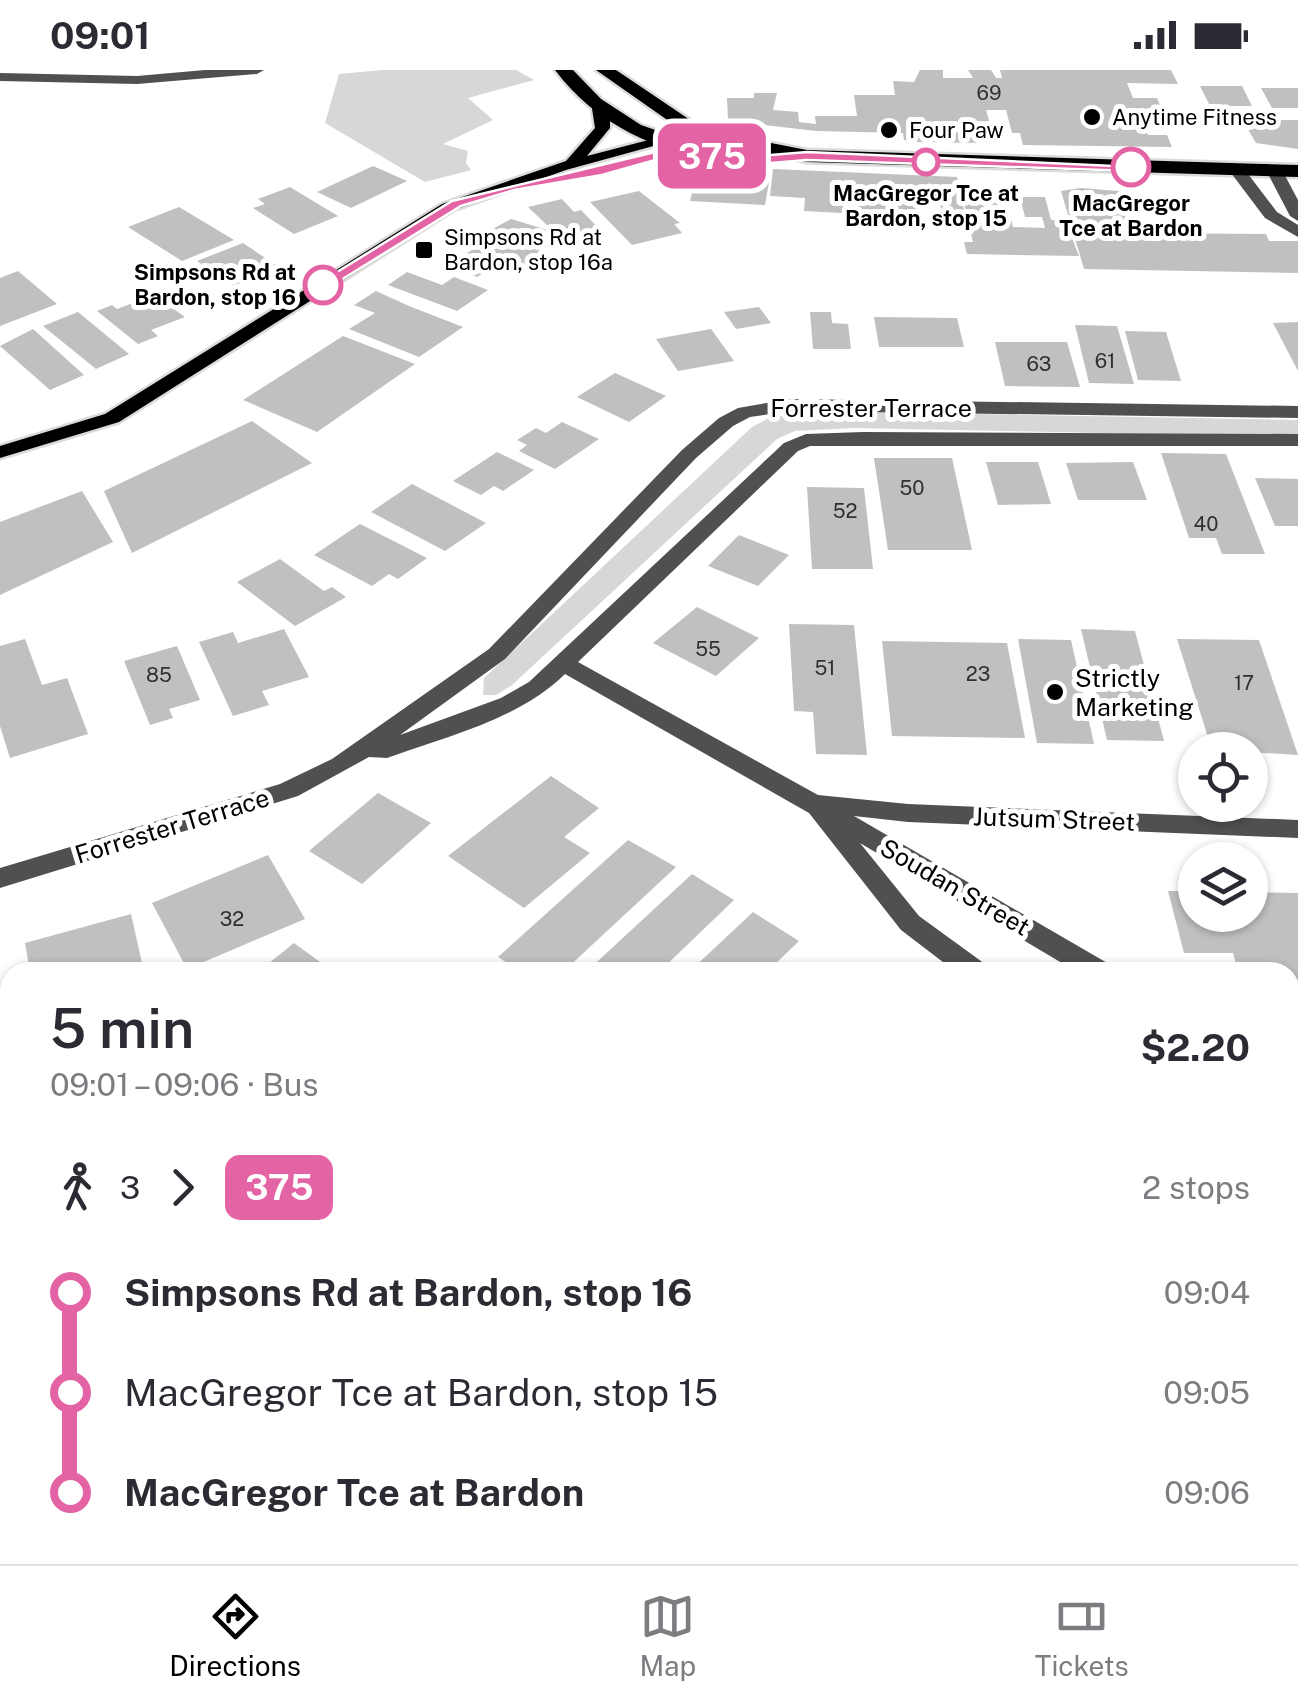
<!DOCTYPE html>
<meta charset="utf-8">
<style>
:root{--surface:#fff;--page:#f7f7f7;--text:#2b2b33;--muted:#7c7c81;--line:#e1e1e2;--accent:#000}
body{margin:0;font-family:"Public Sans",sans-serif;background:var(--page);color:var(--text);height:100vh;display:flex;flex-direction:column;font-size:38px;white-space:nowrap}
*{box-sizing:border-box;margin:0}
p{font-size:32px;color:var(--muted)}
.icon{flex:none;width:55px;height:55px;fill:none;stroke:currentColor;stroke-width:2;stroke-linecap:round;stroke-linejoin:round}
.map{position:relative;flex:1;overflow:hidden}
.sheet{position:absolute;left:0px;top:892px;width:1300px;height:602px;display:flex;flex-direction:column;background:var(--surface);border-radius:30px 30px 0 0;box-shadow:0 2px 8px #0004}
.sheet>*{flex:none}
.badge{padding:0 20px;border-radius:15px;font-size:35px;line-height:65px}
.controls{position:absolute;left:1178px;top:662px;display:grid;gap:20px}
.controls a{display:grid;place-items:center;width:90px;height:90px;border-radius:50%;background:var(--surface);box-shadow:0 2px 8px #0004;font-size:50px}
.map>.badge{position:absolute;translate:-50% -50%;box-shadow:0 0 0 5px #fff}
.legs{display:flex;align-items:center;gap:15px;height:110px;padding:0 50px;font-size:32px}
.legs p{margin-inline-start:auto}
.overview{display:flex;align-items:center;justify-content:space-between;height:170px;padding:0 50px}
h1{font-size:55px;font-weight:600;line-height:75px}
ul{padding:0 50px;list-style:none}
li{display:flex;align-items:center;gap:35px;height:100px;font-size:38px}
li i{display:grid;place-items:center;width:15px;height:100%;margin:0 12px;background:currentColor}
li i::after{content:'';width:25px;height:25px;margin:-12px;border:8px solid;border-radius:50%;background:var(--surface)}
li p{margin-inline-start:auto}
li:first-child i{background:linear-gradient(#0000 50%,currentColor 0)}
li:last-child i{background:linear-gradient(currentColor 50%,#0000 0)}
.status{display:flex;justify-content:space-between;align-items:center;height:70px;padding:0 50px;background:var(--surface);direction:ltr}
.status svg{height:28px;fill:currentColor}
.tabs{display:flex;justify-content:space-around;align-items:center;height:140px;border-top:2px solid var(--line);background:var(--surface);font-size:28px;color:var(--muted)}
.tabs a{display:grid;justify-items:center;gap:5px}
.tabs .on{color:var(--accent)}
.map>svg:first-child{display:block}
.green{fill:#d7d7d7}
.building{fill:#c0c0c0}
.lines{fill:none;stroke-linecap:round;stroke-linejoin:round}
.major-casing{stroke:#dbdbdb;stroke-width:5}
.highway-casing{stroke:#dbdbdb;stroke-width:5}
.minor{fill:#505050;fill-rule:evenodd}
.major{fill:#000;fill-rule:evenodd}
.highway{fill:#000;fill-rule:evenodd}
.line-1{fill:#e463a4;stroke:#fff;stroke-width:2.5}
.poi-dot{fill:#000;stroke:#fff;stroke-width:4}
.stop-1-dot{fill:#fff;stroke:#e463a4;stroke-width:5}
.labels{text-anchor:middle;stroke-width:10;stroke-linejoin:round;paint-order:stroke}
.number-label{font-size:20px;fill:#303030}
.far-poi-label{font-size:22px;fill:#000;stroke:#fff;text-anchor:start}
.far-stop-label{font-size:22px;font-weight:bold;fill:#000;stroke:#fff}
.street-label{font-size:25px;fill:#000;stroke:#fff}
.poi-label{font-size:25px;fill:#000;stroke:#fff;text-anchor:start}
</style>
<div class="status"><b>09:01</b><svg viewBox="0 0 49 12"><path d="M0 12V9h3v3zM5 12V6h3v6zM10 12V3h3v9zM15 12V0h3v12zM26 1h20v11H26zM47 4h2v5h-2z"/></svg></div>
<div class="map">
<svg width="1298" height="1494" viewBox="0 0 1298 1494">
<rect width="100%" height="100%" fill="#fff"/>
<g class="green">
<polygon points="382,0 516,0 534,10 468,28 493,50 443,74 468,81 466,93 471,100 425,112 325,53 339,4"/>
<polygon points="810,341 1298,350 1298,367 854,358 795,361 777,369 511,616 496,625 483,625 484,608 752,357 769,348"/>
<polygon points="0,1046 10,1055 10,1160 0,1150"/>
<polygon points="349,1485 468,1485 478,1494 359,1494"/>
</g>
<g class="building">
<polygon points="920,0 943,0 943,8 973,8 968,0 991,0 996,8 1002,8 1000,0 1171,0 1178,14 1127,13 1133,28 1157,28 1167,52 1143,52 1148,65 1167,65 1172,77 1023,75 1020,63 1012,63 1006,40 986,40 991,57 986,57 987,73 916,72 904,70 903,63 816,61 728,51 727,28 754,28 754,23 777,23 773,40 798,42 799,52 816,54 815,46 857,46 854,25 895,25 893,11 914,12"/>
<polygon points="1200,16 1242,16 1252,36 1210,36"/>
<polygon points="1261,18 1298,18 1298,38 1272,38"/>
<polygon points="1270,50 1298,50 1298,79 1256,73 1246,56 1274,56"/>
<polygon points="373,96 407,111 351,138 317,122"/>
<polygon points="773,99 957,107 964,141 942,140 940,135 915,131 917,147 804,141 805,128 770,126"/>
<polygon points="682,101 769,112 765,135 690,131 694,114 679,114"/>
<polygon points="290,117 338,146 294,164 253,138 265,134 258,129"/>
<polygon points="1081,118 1131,122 1135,132 1124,132 1135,163 1266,164 1269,171 1298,171 1298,203 1084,199 1061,121"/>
<polygon points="639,121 680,153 674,154 682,163 632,175 590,132"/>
<polygon points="962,126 1005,127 1013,157 1045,158 1042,147 1025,147 1020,127 1045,127 1051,150 1065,150 1079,186 967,184 964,172 973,172"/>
<polygon points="562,129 574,142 581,140 606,166 568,175 528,137"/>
<polygon points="179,137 234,170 182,191 128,157"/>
<polygon points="511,149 554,162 531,176 549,183 517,202 498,195 477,207 447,194 492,169 482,165"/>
<polygon points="243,173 280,198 233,216 197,191"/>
<polygon points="18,201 57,234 0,256 0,208"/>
<polygon points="407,202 442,215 454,207 488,220 457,241 388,215"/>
<polygon points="187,218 203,229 175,240 185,247 151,260 158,266 138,274 97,241 112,235 117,239 152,226 157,229"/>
<polygon points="376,221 409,236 463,257 419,287 349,259 375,243 354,235"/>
<polygon points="759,237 771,253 736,259 724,242"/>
<polygon points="78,242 129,284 96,299 43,256"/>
<polygon points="810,242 831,242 832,253 848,254 851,279 813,279"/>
<polygon points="874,247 957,248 964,277 879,277"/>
<polygon points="1298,252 1298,301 1273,253"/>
<polygon points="1075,255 1117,256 1134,314 1089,313"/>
<polygon points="33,259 84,305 50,320 0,276"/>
<polygon points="711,259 734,291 678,301 656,269"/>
<polygon points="1125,261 1166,262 1181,311 1138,310"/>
<polygon points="343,266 415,294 317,362 243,330"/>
<polygon points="995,272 1067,272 1080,317 1005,316"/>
<polygon points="615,303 666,326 629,352 577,327"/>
<polygon points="252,351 312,393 132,483 104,421"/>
<polygon points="562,352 599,369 555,399 519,381 527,375 517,370 536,358 546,363"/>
<polygon points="497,382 534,400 503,421 494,416 481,425 453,411"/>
<polygon points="1161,383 1226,384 1265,484 1222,484 1216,468 1189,468"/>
<polygon points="874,388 952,388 972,480 888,480"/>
<polygon points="986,392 1038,392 1051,434 998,435"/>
<polygon points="1133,392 1147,430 1078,430 1066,393"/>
<polygon points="1255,408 1298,409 1298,456 1275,456"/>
<polygon points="412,414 486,453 445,481 371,442"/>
<polygon points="807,417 864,418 873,499 812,499"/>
<polygon points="82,421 113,472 0,525 0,452"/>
<polygon points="360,454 427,488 398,509 389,504 372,516 314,485"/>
<polygon points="739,465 789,485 758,516 708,496"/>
<polygon points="280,489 324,521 332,517 346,527 295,556 237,512"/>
<polygon points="697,537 759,568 716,606 653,573"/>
<polygon points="789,554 854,555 867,685 816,684 813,642 794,641"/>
<polygon points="284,559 309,607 262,621 269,635 233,646 199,572 233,562 238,573"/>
<polygon points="1081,559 1135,561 1164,671 1107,670"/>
<polygon points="25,569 42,615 67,608 88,664 10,688 0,656 0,576"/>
<polygon points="1018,569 1071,570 1094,674 1037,673"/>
<polygon points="1177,569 1259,570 1298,685 1212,680"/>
<polygon points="882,571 1007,573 1025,668 892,666"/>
<polygon points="177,576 200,630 169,639 173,648 150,655 124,591"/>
<polygon points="551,706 599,738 564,767 590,783 524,838 448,786"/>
<polygon points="378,723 431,753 362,814 309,781"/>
<polygon points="628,770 676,797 563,902 521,902 498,887"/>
<polygon points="268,785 305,849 187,899 152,833"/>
<polygon points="692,804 734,830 659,902 586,902"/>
<polygon points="1168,821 1195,821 1195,845 1250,845 1250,822 1298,823 1298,931 1290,919 1290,902 1238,902 1233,883 1184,883"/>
<polygon points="753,842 799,871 767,902 689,902"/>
<polygon points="131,844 144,902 30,902 25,873"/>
<polygon points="294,873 334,902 258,902"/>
<polygon points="1290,1235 1298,1240 1298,1333 1290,1347"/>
<polygon points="0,1265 10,1273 10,1345 0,1356"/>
<polygon points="10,1438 10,1485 103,1485 95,1494 0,1494 0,1449"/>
<polygon points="110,1485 200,1485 212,1494 102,1494"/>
<polygon points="768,1485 884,1485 877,1494 761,1494"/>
<polygon points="979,1485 1123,1485 1130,1490 1127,1494 973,1494"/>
</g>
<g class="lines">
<defs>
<polygon id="major" points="598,28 610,41 610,58 587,86 660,67 668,72 566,100 454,140 119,352 0,388 0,376 105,344 442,134 566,91 595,58 591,32"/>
<g id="highway">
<path d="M 555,0 L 573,0 L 601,29 L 641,55 L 733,87 L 724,93 C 658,82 596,55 555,0 Z"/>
<polygon points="596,0 616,0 705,60 807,80 1298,95 1298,107 807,92 693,68"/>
</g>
</defs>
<use href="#major" class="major-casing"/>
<use href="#highway" class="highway-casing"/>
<g class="minor">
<polygon points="205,0 264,0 257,4 137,14 0,11 0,3 137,6"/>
<polygon points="1230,96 1242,96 1277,142 1298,155 1298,167 1265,148 1228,99"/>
<polygon points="1268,97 1282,100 1298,130 1298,151 1290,146 1266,100"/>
<path d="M 790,329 L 1298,336 L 1298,348 L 790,341 L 750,347 L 733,356 L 696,388 L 505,589 L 400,665 L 501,628 L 529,612 L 784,373 L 806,364 L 863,362 L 1298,364 L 1298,376 L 810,376 L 798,381 L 578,592 L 818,725 L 908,734 L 1298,750 L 1298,768 L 908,752 L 854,746 L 1109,894 L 1113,902 L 1077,902 L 860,773 L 919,846 L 985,894 L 989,902 L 956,902 L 901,860 L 809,743 L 565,604 C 518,650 447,666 387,688 L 369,687 L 298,726 L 0,818 L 0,798 L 280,714 L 332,689 L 489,579 L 682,380 L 719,348 L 738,338 Z"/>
<polygon points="0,988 10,991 10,1021 0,1018"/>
<polygon points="1290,1002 1298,1005 1298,1031 1290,1028"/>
<polygon points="1290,1079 1298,1082 1298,1110 1290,1107"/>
<polygon points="0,1173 10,1176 10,1211 0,1208"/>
<polygon points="277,1485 318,1485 322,1494 281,1494"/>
<polygon points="498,1485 539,1485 543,1494 502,1494"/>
</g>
<use href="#major" class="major"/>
<use href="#highway" class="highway"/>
</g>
<polygon class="line-1" points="680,76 760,86 807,82 1137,97 1131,101 807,90 760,94 680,83 602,105 514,120 461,136 328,218 316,215 452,131"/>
<g class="poi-dot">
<circle cx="1092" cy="47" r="10"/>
<circle cx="889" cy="60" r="10"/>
<rect x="414" y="170" width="20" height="20" rx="5"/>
<circle cx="1055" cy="622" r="10"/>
</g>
<g class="stop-1-dot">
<circle cx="926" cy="92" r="12"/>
<circle cx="1131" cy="97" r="18"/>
<circle cx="323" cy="215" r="18"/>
</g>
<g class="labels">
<g class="number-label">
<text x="989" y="30">69</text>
<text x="1105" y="298">61</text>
<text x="1039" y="301">63</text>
<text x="912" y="425">50</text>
<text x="845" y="448">52</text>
<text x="1206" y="461">40</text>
<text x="708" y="586">55</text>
<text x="825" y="605">51</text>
<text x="978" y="611">23</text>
<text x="159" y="612">85</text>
<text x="1244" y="620">17</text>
<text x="232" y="856">32</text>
</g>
<g class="far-poi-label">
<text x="1112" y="55">Anytime Fitness</text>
<text x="909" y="68">Four Paw</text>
<text x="444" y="175">Simpsons Rd at<tspan x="444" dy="25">Bardon, stop 16a</tspan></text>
</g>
<g class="far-stop-label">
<text x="926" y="131">MacGregor Tce at<tspan x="926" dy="25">Bardon, stop 15</tspan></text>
<text x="1131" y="141">MacGregor<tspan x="1131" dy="25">Tce at Bardon</tspan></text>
<text x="296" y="210" text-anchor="end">Simpsons Rd at<tspan x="296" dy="25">Bardon, stop 16</tspan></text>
</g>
<g class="street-label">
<text x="871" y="347">Forrester Terrace</text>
<text transform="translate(1054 749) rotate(2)" y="9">Jutsum Street</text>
<text transform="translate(172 756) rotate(-17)" y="9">Forrester Terrace</text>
<text transform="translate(955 817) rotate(30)" y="9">Soudan Street</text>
</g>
<g class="poi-label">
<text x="1075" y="617">Strictly<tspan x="1075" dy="29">Marketing</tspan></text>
</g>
</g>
</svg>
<div class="controls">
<a><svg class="icon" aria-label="locate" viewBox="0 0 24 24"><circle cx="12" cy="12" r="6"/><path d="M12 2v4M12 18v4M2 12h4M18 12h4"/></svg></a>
<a><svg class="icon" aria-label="layers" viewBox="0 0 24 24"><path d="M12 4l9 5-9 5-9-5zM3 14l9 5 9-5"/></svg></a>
</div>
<b class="badge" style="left:712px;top:86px;background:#e463a4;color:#fff">375</b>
<section class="sheet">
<div class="overview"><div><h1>5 min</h1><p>09:01 – 09:06 · Bus</p></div><b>$2.20</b></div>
<div class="legs"><svg class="icon" aria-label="walk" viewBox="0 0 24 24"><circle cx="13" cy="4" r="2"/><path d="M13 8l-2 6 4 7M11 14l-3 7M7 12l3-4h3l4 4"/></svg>3<svg class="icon" aria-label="forward" viewBox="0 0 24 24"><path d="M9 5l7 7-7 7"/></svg><b class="badge" style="background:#e463a4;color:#fff">375</b><p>2 stops</p></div>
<ul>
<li><i style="color:#e463a4"></i><b>Simpsons Rd at Bardon, stop 16</b><p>09:04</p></li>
<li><i style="color:#e463a4"></i><span>MacGregor Tce at Bardon, stop 15</span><p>09:05</p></li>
<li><i style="color:#e463a4"></i><b>MacGregor Tce at Bardon</b><p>09:06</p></li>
</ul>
</section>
</div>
<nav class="tabs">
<a class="on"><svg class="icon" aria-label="directions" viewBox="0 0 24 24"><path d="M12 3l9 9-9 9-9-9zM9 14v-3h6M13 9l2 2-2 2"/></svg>Directions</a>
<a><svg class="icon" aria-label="map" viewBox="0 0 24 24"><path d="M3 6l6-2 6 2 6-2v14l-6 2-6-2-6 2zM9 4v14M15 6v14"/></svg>Map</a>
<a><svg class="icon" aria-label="tickets" viewBox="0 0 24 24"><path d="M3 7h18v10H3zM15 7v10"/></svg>Tickets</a>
</nav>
